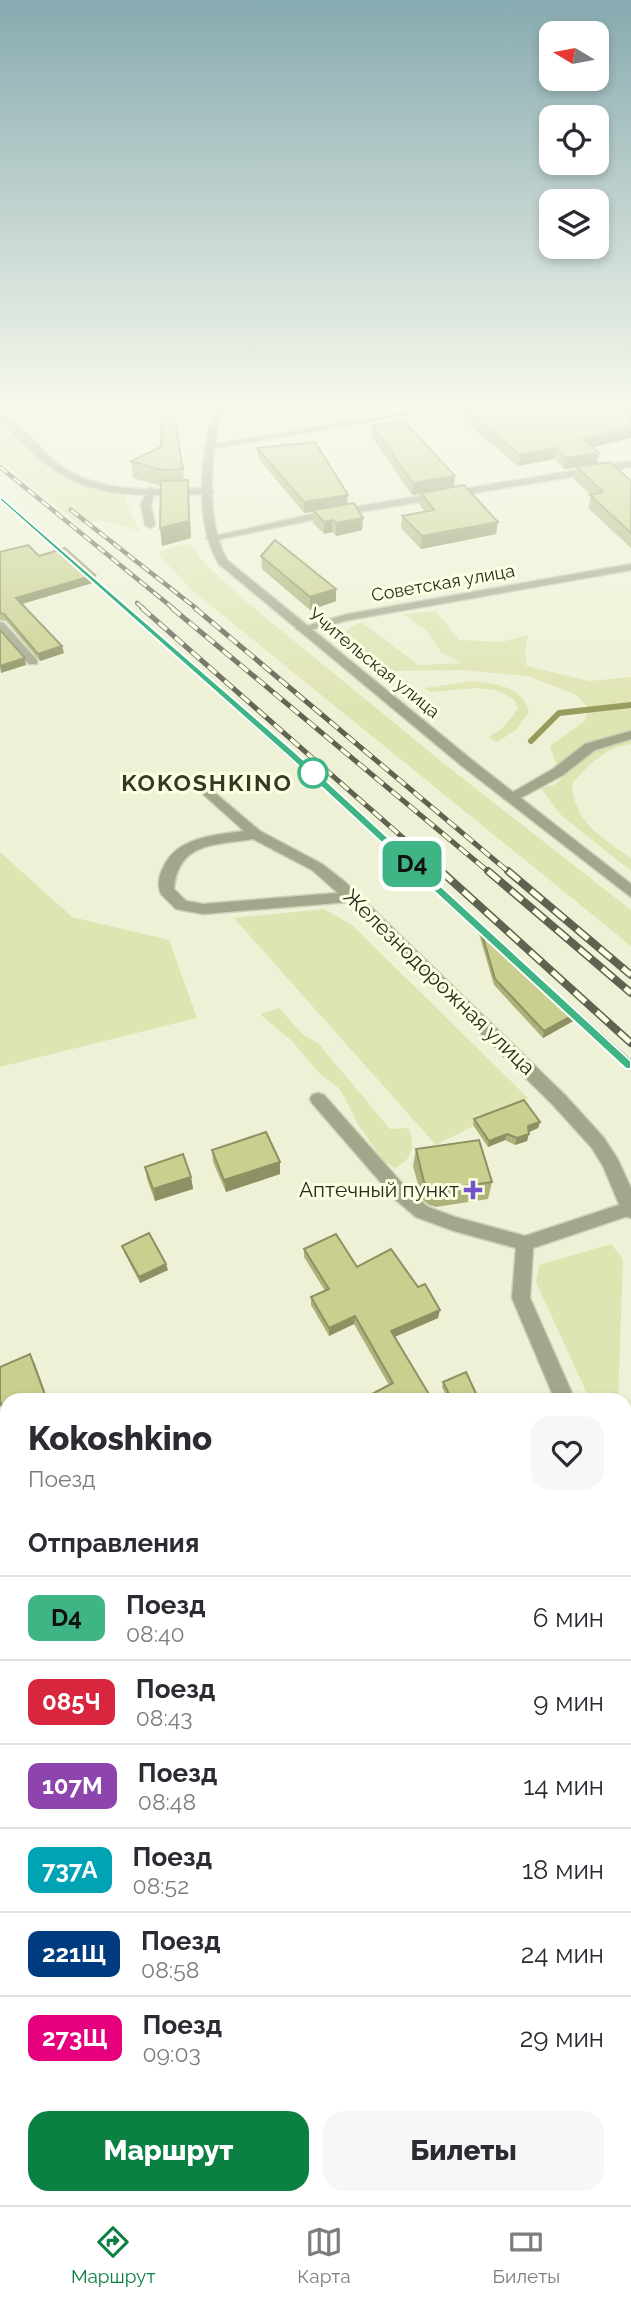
<!DOCTYPE html>
<html lang="ru">
<meta charset="utf-8">
<style>
:root{--surface:#fff;--page:#f7f7f7;--text:#2b2b33;--muted:#7c7c81;--line:#e1e1e2;--accent:#0b8043}
body{margin:0;font-family:Raleway,sans-serif;background:var(--page);color:var(--text);height:100vh;display:flex;flex-direction:column;font-size:26px;white-space:nowrap}
*{box-sizing:border-box;margin:0}
p{font-size:23px;color:var(--muted)}
.icon{flex:none;width:38px;height:38px;fill:none;stroke:currentColor;stroke-width:2;stroke-linecap:round;stroke-linejoin:round}
.map{position:relative;flex:1;overflow:hidden}
.panel{position:absolute;left:0px;top:1393px;width:632px;height:812px;display:flex;flex-direction:column;background:var(--surface);border-radius:21px 21px 0 0;box-shadow:0 4px 10px #0003}
.panel>*{flex:none}
.badge{padding:0 14px;border-radius:10px;font-size:24px;line-height:46px}
.needle{width:46px;rotate:280deg}
.controls{position:absolute;left:539px;top:21px;display:grid;gap:14px}
.controls a{display:grid;place-items:center;width:70px;height:70px;border-radius:14px;background:var(--surface);box-shadow:0 4px 10px #0003;font-size:35px}
.map>.badge{position:absolute;translate:-50% -50%;box-shadow:0 0 0 4px #fff}
h2{padding:0 28px;font-size:26px;line-height:63px}
.round{display:grid;place-items:center;flex:none;width:74px;height:74px;border-radius:21px;background:var(--page)}
.headline{display:flex;align-items:center;justify-content:space-between;height:119px;padding:0 28px}
h1{font-size:33px;font-weight:800;line-height:52px}
.primary-button{display:flex;gap:14px;margin-top:auto;padding:14px 28px}
.primary-button a{flex:1;height:80px;border-radius:21px;background:var(--accent);color:#fff;font-size:28px;font-weight:800;line-height:80px;text-align:center}
.primary-button a+a{background:var(--page);color:var(--text)}
ul{padding:0;list-style:none}
li{display:flex;align-items:center;gap:21px;height:84px;padding:0 28px;border-top:2px solid var(--line)}
li div{flex:1}
li b{display:block;font-size:26px}
li em{font-style:normal}
li .badge{min-width:77px;font-weight:700;text-align:center}
.dock{display:flex;justify-content:space-around;align-items:center;height:98px;border-top:2px solid var(--line);background:var(--surface);font-size:19px;color:var(--muted)}
.dock a{display:grid;justify-items:center;gap:4px}
.dock .on{color:var(--accent)}
.map>svg:first-child{display:block}
.green{fill:#dfe4b3}
.lines{fill:none;stroke-linecap:round;stroke-linejoin:round}
.stream{stroke:#979c5d;stroke-width:6}
.service-casing{stroke:#cbceb5;stroke-width:3}
.minor-casing{stroke:#cbceb5;stroke-width:3}
.tertiary-casing{stroke:#cbceb5;stroke-width:3}
.service{fill:#a3a68b;fill-rule:evenodd}
.minor{fill:#a3a68b;fill-rule:evenodd}
.tertiary{fill:#a3a68b;fill-rule:evenodd}
.rail-far2-casing{stroke:#5f6151;stroke-width:4.5}
.rail-far1-casing{stroke:#5f6151;stroke-width:5}
.rail-casing{stroke:#5f6151;stroke-width:8}
.rail-far2{stroke:#fcffe2;stroke-width:2.5;stroke-dasharray:9;stroke-linecap:butt}
.rail-far1{stroke:#fcffe2;stroke-width:3.5;stroke-dasharray:11;stroke-linecap:butt}
.rail{stroke:#fcffe2;stroke-width:5;stroke-dasharray:15;stroke-linecap:butt}
.wall{fill:#adb27a}
.shaded-wall{fill:#8d9163}
.building{fill:#c9cf8e;stroke:#8d9163;stroke-width:2}
.line{fill:#3fb485;stroke:#fff;stroke-width:2}
.stop-dot{fill:#fff;stroke:#3fb485;stroke-width:3.5}
.poi-dot{fill:#7553cc;stroke:#fcffe2;stroke-width:2.5}
.labels{text-anchor:middle;stroke-width:6;stroke-linejoin:round;paint-order:stroke}
.far-street-label{font-size:18px;fill:#2b2c21;stroke:#fcffe2}
.street-label{font-size:21px;fill:#2b2c21;stroke:#fcffe2}
.poi-label{font-size:21px;fill:#2b2c21;stroke:#fcffe2;text-anchor:end}
.far-district-label{font-size:23px;font-weight:bold;letter-spacing:2px;fill:#363821;stroke:#fcffe2}
</style>
<div class="map">
<svg width="631" height="2205" viewBox="0 0 631 2205">
<rect width="100%" height="100%" fill="#eef1d5"/>
<g class="green">
<polygon points="0,423 60,477 123,494 137,527 143,532 100,520 79,525 0,460"/>
<polygon points="190,544 206,565 237,594 442,762 631,910 631,946 193,591 158,554 168,548"/>
<path d="M 436,611 L 459,640 L 502,642 L 528,635 L 525,650 L 527,666 L 589,681 L 631,677 L 631,744 C 607,746 586,766 572,784 C 574,823 602,837 631,858 L 631,871 L 561,815 L 541,788 L 554,785 L 561,779 L 550,746 L 585,721 L 588,708 L 577,695 L 528,676 L 460,670 L 394,671 L 339,635 L 361,622 L 419,665 L 461,663 L 441,652 L 426,630 L 403,614 Z"/>
<path d="M 472,681 C 495,684 522,685 529,712 L 516,730 L 497,742 L 488,737 L 502,729 L 518,709 L 514,699 L 495,690 L 478,688 L 430,692 L 425,688 Z"/>
<polygon points="0,852 72,917 169,940 197,1018 0,1067"/>
<polygon points="324,909 352,925 528,1098 436,1145 234,918"/>
<path d="M 279,1008 L 303,1035 L 318,1043 L 390,1129 L 408,1128 C 416,1144 413,1160 395,1168 L 383,1161 L 357,1122 L 340,1089 L 321,1075 L 292,1041 L 260,1014 Z"/>
<polygon points="611,1244 623,1259 618,1400 590,1400 536,1282 539,1265"/>
<polygon points="481,2198 567,2198 567,2205 472,2205"/>
</g>
<g class="lines">
<polyline class="stream" points="531,741 559,713 631,705"/>
<defs>
<g id="service">
<polygon points="151,487 155,490 151,505 155,525 150,528 145,525 141,505 147,490"/>
<polygon points="0,622 4,623 37,660 37,664 29,664 0,631"/>
<polygon points="318,1093 324,1095 408,1190 428,1207 455,1217 525,1236 631,1201 631,1215 533,1248 530,1298 575,1400 555,1400 512,1298 516,1248 454,1231 416,1217 396,1200 312,1103 310,1099 312,1095"/>
<polygon points="55,2198 83,2198 85,2205 57,2205"/>
</g>
<g id="minor">
<polygon points="455,404 473,404 209,449 204,446"/>
<path d="M 0,412 C 21,422 38,448 57,463 C 99,496 159,489 209,488 L 214,491 L 209,494 C 159,495 100,501 56,471 C 35,458 18,437 0,420 Z"/>
<polygon points="631,461 631,467 312,520 211,541 206,538 312,514"/>
<polygon points="631,564 631,570 349,620 302,632 296,629 348,614"/>
<polygon points="631,731 631,739 595,750 563,775 515,801 510,802 503,798 553,769 585,744"/>
<path d="M 209,788 L 260,831 L 322,864 L 345,882 L 565,1095 L 604,1138 L 617,1158 L 631,1188 L 631,1218 L 624,1216 L 603,1166 L 592,1148 L 553,1105 L 348,902 L 203,914 L 176,909 L 161,894 C 157,885 159,875 164,866 C 178,837 215,835 244,831 L 204,795 L 202,792 ZM 253,839 L 312,870 L 338,893 L 203,904 L 186,901 L 174,889 C 178,842 215,845 253,839 Z"/>
</g>
<g id="tertiary">
<path d="M 215,404 L 223,404 C 211,450 204,517 227,560 L 472,760 L 631,884 L 631,897 L 462,766 L 219,564 C 193,521 201,451 215,404 Z"/>
<polygon points="631,1907 631,1936 625,1939 625,1910"/>
<polygon points="225,2198 264,2198 261,2205 222,2205"/>
</g>
</defs>
<use href="#service" class="service-casing"/>
<use href="#minor" class="minor-casing"/>
<use href="#tertiary" class="tertiary-casing"/>
<use href="#service" class="service"/>
<use href="#minor" class="minor"/>
<use href="#tertiary" class="tertiary"/>
<defs>
<g id="rail-far2">
<polyline points="0,467 174,609"/>
<polyline points="0,498 127,609"/>
<polyline points="71,510 197,609"/>
<polyline points="137,603 144,609"/>
</g>
<g id="rail-far1">
<polyline points="125,608 421,873"/>
<polyline points="142,608 443,873"/>
<polyline points="172,608 490,873"/>
<polyline points="195,608 510,873"/>
</g>
<g id="rail">
<polyline points="419,871 506,951"/>
<polyline points="441,871 631,1043"/>
<polyline points="488,871 631,993"/>
<polyline points="508,871 631,975"/>
<polyline points="563,1003 631,1065"/>
</g>
</defs>
<use href="#rail-far2" class="rail-far2-casing"/>
<use href="#rail-far1" class="rail-far1-casing"/>
<use href="#rail" class="rail-casing"/>
<use href="#rail-far2" class="rail-far2"/>
<use href="#rail-far1" class="rail-far1"/>
<use href="#rail" class="rail"/>
</g>
<g class="wall">
<polygon points="462,408 593,447 597,464 631,481 631,548 588,508 591,495 574,479 577,467 564,469 554,459 518,466 461,419"/>
<polygon points="372,425 455,476 454,487 496,534 421,549 401,528 402,516 425,512 420,505 421,493 412,495 372,437"/>
<polygon points="257,448 347,505 362,530 336,536 332,532 324,534 313,523 313,512 304,513 258,458"/>
<polygon points="131,461 183,469 184,480 188,480 191,538 162,546 161,486 133,478"/>
<polygon points="0,552 39,556 95,575 96,582 22,604 64,653 40,661 6,621 0,620"/>
<polygon points="261,556 336,601 310,610 262,569"/>
<polygon points="480,927 577,1013 575,1020 543,1038 494,985 479,934"/>
<polygon points="474,1119 540,1122 538,1128 529,1132 527,1141 515,1145 505,1140 488,1147 473,1125"/>
<polygon points="416,1149 492,1182 488,1199 436,1207 429,1205 422,1199 413,1166"/>
<polygon points="212,1150 280,1174 226,1192 213,1162"/>
<polygon points="145,1167 191,1177 193,1189 155,1201 147,1179"/>
<polygon points="122,1246 168,1270 140,1283 124,1252"/>
<polygon points="304,1249 357,1267 438,1318 394,1337 429,1400 371,1400 372,1394 389,1385 354,1324 329,1336 311,1305 311,1297 325,1291 304,1257"/>
<polygon points="443,1382 479,1400 448,1400 442,1387"/>
</g>
<g class="shaded-wall">
<polygon points="631,427 631,438 582,450 583,439"/>
<polygon points="556,448 554,459 518,466 520,455"/>
<polygon points="599,453 597,464 564,469 566,458"/>
<polygon points="455,476 454,488 412,495 413,483"/>
<polygon points="188,480 191,538 162,546 160,528"/>
<polygon points="348,495 347,505 304,513 304,502"/>
<polygon points="363,518 362,530 336,536 336,523"/>
<polygon points="332,520 332,532 324,534 324,522"/>
<polygon points="498,522 496,534 421,549 422,536"/>
<polygon points="95,575 96,582 18,605 16,598"/>
<polygon points="336,589 336,601 310,610 310,597"/>
<polygon points="62,646 64,653 40,661 38,654"/>
<polygon points="25,658 26,665 1,673 0,666"/>
<polygon points="577,1013 575,1020 543,1038 544,1031"/>
<polygon points="540,1122 538,1128 527,1133 528,1126"/>
<polygon points="507,1134 505,1140 488,1147 489,1141"/>
<polygon points="529,1134 527,1141 515,1145 517,1138"/>
<polygon points="280,1162 280,1174 226,1192 224,1180"/>
<polygon points="191,1177 193,1189 155,1201 153,1189"/>
<polygon points="166,1264 168,1270 140,1283 139,1277"/>
<polygon points="440,1310 438,1318 390,1339 391,1331"/>
<polygon points="355,1316 354,1324 329,1336 329,1328"/>
<polygon points="30,1354 35,1364 48,1400 41,1400"/>
<polygon points="7,1838 7,1845 0,1843"/>
<polygon points="0,2021 7,2050 7,2083 0,2054"/>
</g>
<g class="building">
<polygon points="491,404 631,404 631,427 583,439 599,453 566,458 556,448 520,455 462,408"/>
<polygon points="174,416 183,469 161,470 131,461 161,447 162,417"/>
<polygon points="404,421 455,476 413,483 372,425"/>
<polygon points="315,442 348,495 304,502 257,448"/>
<polygon points="610,462 631,481 631,533 590,495 603,492 577,467"/>
<polygon points="188,480 189,521 160,528 161,481"/>
<polygon points="464,485 498,522 422,536 402,516 434,510 421,493"/>
<polygon points="354,503 363,518 336,523 332,520 324,522 313,510"/>
<polygon points="275,540 336,589 310,597 261,556"/>
<polygon points="28,545 39,556 65,548 95,575 16,598 62,646 38,654 4,614 0,613 0,552"/>
<polygon points="0,630 25,658 0,666"/>
<polygon points="480,927 577,1013 544,1031 495,979"/>
<polygon points="524,1100 540,1122 528,1126 529,1134 517,1138 507,1134 489,1141 474,1119"/>
<polygon points="266,1132 280,1162 224,1180 212,1150"/>
<polygon points="479,1140 492,1182 438,1190 432,1188 424,1182 416,1149"/>
<polygon points="183,1154 191,1177 153,1189 145,1167"/>
<polygon points="149,1233 166,1264 139,1277 122,1246"/>
<polygon points="336,1234 357,1267 391,1249 418,1287 425,1284 440,1310 391,1331 430,1396 421,1400 375,1400 372,1394 393,1383 355,1316 329,1328 311,1297 329,1289 304,1249"/>
<polygon points="30,1354 46,1398 41,1400 7,1400 7,1415 5,1416 0,1401 0,1367"/>
<polygon points="466,1372 479,1400 452,1400 443,1382"/>
<polygon points="7,1589 7,1605 3,1591"/>
<polygon points="7,1743 7,1838 0,1842 0,1747"/>
<polygon points="0,2054 7,2083 7,2198 30,2198 19,2205 0,2205"/>
</g>
<linearGradient id="sky" x2="0" y2="1"><stop stop-color="#87aab0"/><stop offset="0.57" stop-color="#f7f9ec"/><stop offset="1" stop-color="#f7f9ec" stop-opacity="0"/></linearGradient>
<rect width="631" height="712" fill="url(#sky)"/>
<polygon class="line" points="0,496 296,753 631,1061 631,1069 626,1069 289,757 0,500"/>
<circle class="stop-dot" cx="313" cy="773" r="14"/>
<path class="poi-dot" d="M469.5 1179.5h7v7h7v7h-7v7h-7v-7h-7v-7h7z"/>
<g class="labels">
<g class="far-street-label">
<text transform="translate(443 583) rotate(-10)" y="6">Советская улица</text>
<text transform="translate(374 663) rotate(39)" y="6">Учительская улица</text>
</g>
<g class="street-label">
<text transform="translate(439 982) rotate(44)" y="7">Железнодорожная улица</text>
</g>
<g class="poi-label">
<text x="459" y="1197">Аптечный пункт</text>
</g>
<g class="far-district-label">
<text x="207" y="791">KOKOSHKINO</text>
</g>
</g>
</svg>
<div class="controls">
<a><svg class="needle" viewBox="-14 -14 28 28"><path d="M0-13l5 13h-10z" fill="#e53935"/><path d="M0 13l5-13h-10z" fill="#7c7c81"/></svg></a>
<a><svg class="icon" aria-label="locate" viewBox="0 0 24 24"><circle cx="12" cy="12" r="6"/><path d="M12 2v4M12 18v4M2 12h4M18 12h4"/></svg></a>
<a><svg class="icon" aria-label="layers" viewBox="0 0 24 24"><path d="M12 4l9 5-9 5-9-5zM3 14l9 5 9-5"/></svg></a>
</div>
<b class="badge" style="left:412px;top:864px;background:#3fb485;color:#111">D4</b>
<section class="panel">
<div class="headline"><div><h1>Kokoshkino</h1><p>Поезд</p></div><a class="round"><svg class="icon" aria-label="heart" viewBox="0 0 24 24"><path d="M12 20l-8-8c-3-5 5-10 8-4 3-6 11-1 8 4z"/></svg></a></div>
<h2>Отправления</h2>
<ul>
<li><span class="badge" style="background:#3fb485;color:#111">D4</span><div><b>Поезд</b><p>08:40</p></div><em>6 мин</em></li>
<li><span class="badge" style="background:#d7263d;color:#fff">085Ч</span><div><b>Поезд</b><p>08:43</p></div><em>9 мин</em></li>
<li><span class="badge" style="background:#8e44ad;color:#fff">107М</span><div><b>Поезд</b><p>08:48</p></div><em>14 мин</em></li>
<li><span class="badge" style="background:#00a3b4;color:#fff">737А</span><div><b>Поезд</b><p>08:52</p></div><em>18 мин</em></li>
<li><span class="badge" style="background:#003b80;color:#fff">221Щ</span><div><b>Поезд</b><p>08:58</p></div><em>24 мин</em></li>
<li><span class="badge" style="background:#e6007e;color:#fff">273Щ</span><div><b>Поезд</b><p>09:03</p></div><em>29 мин</em></li>
</ul>
<div class="primary-button"><a>Маршрут</a><a>Билеты</a></div>
</section>
</div>
<nav class="dock">
<a class="on"><svg class="icon" aria-label="directions" viewBox="0 0 24 24"><path d="M12 3l9 9-9 9-9-9zM9 14v-3h6M13 9l2 2-2 2"/></svg>Маршрут</a>
<a><svg class="icon" aria-label="map" viewBox="0 0 24 24"><path d="M3 6l6-2 6 2 6-2v14l-6 2-6-2-6 2zM9 4v14M15 6v14"/></svg>Карта</a>
<a><svg class="icon" aria-label="tickets" viewBox="0 0 24 24"><path d="M3 7h18v10H3zM15 7v10"/></svg>Билеты</a>
</nav>
